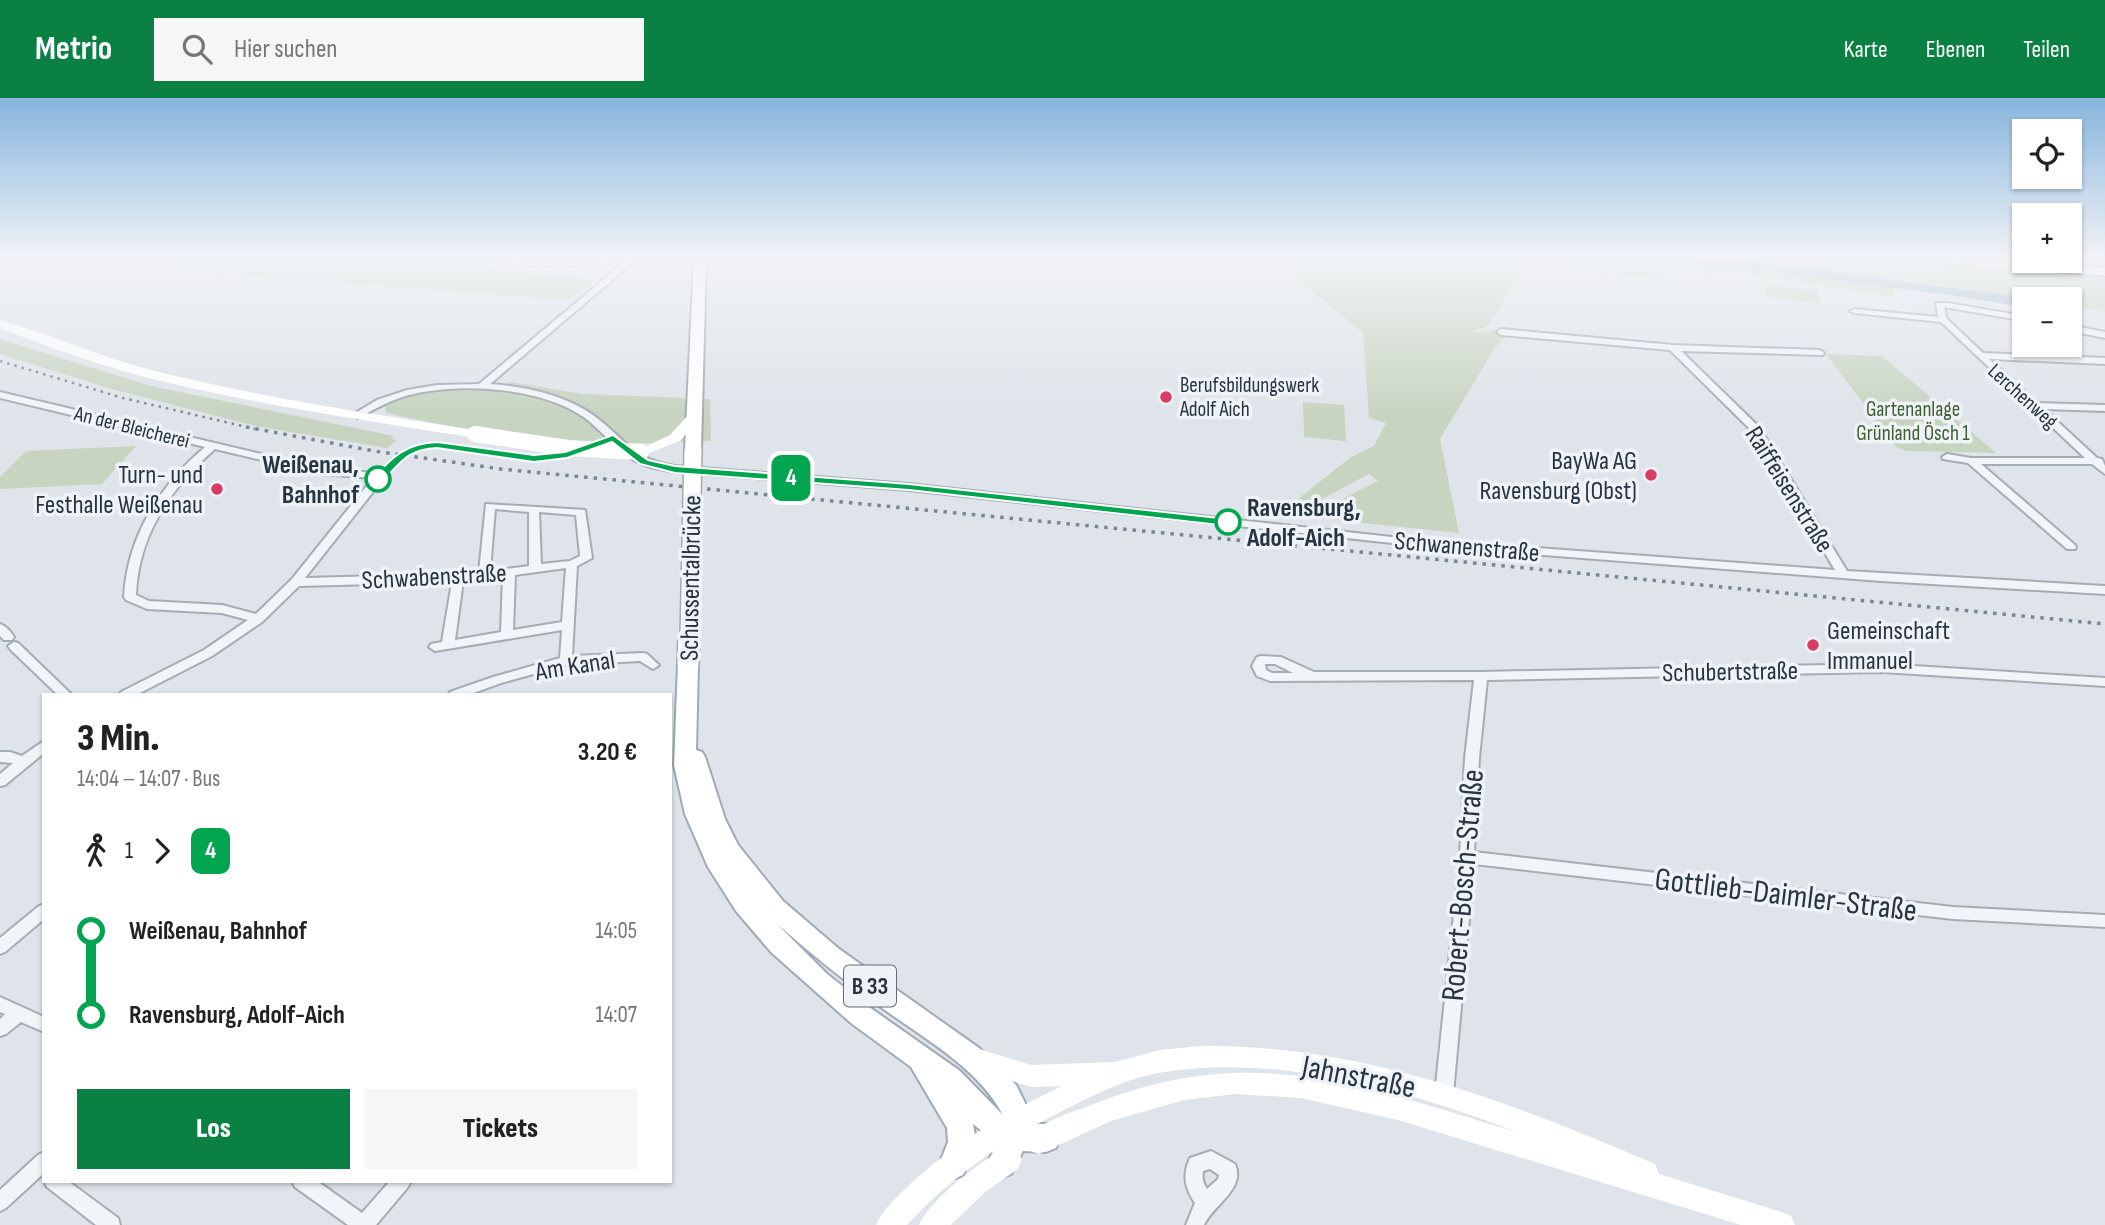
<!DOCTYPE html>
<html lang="de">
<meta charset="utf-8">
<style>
:root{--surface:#fff;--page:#f6f6f6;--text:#222;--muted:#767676;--accent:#0b8043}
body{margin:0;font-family:"Sofia Sans Condensed",sans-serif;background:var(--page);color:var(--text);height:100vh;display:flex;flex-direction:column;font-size:26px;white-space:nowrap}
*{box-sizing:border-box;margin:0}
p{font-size:23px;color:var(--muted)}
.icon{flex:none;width:38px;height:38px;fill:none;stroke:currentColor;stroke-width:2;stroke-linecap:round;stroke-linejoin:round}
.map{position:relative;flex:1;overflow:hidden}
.sheet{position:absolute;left:42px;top:595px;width:630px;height:490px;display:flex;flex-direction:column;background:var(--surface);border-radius:0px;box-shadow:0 2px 5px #0004}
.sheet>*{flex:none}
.badge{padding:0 14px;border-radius:10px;font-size:24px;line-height:46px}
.controls{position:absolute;left:2012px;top:21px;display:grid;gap:14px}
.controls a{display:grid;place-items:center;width:70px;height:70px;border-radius:0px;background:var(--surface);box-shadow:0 2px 5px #0004;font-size:35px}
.map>.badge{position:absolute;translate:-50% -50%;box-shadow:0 0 0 4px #fff}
.legs{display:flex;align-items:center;gap:10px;height:77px;padding:0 35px;font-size:23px}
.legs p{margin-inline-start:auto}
.summary{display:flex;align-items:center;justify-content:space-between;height:119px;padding:0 35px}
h1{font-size:38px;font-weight:800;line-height:52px}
.action{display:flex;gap:14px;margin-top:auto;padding:14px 35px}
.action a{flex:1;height:80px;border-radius:0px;background:var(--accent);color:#fff;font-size:28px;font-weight:800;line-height:80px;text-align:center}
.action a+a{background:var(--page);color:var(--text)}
ul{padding:0 35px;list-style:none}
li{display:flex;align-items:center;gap:24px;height:84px;font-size:26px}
li i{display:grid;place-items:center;width:10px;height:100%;margin:0 9px;background:currentColor}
li i::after{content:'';width:18px;height:18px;margin:-9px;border:5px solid;border-radius:50%;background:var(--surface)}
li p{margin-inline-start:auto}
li:first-child i{background:linear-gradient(#0000 50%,currentColor 0)}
li:last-child i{background:linear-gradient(currentColor 50%,#0000 0)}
header{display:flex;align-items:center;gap:42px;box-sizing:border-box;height:98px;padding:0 35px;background:var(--accent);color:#fff}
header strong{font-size:33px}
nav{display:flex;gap:38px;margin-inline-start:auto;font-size:24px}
.search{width:490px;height:63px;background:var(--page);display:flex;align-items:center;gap:18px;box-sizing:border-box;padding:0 24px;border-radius:0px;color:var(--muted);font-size:26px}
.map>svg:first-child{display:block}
.green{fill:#c7d4c0}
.water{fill:#97b7cc}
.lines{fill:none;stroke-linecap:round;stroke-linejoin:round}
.street-casing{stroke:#a4acb4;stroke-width:4}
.primary-casing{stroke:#9eaab6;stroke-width:4}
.highway-casing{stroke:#8593a1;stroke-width:3}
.street{fill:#f2f5f7;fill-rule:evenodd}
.secondary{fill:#fff;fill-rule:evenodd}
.primary{fill:#fff;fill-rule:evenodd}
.highway{fill:#fff;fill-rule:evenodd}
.rail-far1{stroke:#778694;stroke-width:2.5;stroke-dasharray:2.5 5;stroke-linecap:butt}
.rail{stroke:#778694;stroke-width:3.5;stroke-dasharray:3.5 6;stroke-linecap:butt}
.primary-bridge-far1-casing{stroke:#9eaab6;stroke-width:20;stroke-linecap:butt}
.primary-bridge-casing{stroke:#9eaab6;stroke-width:24;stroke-linecap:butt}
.secondary-bridge{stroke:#fff;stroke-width:16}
.primary-bridge-far1{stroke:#fff;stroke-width:17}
.primary-bridge{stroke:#fff;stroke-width:21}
.line-1{fill:#01a54f;stroke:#fff;stroke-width:2}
.poi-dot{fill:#d83b64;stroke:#eff3f7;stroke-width:2.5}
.stop-1-dot{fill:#fff;stroke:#01a54f;stroke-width:3.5}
.labels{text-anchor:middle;stroke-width:7;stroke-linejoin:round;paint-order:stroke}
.far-poi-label{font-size:21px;fill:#273442;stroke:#eff3f7;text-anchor:start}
.far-street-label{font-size:21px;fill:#273442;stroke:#eff3f7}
.far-park-label{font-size:21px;fill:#405f33;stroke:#eff3f7}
.shield{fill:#eff3f7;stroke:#636d78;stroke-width:2}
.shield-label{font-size:24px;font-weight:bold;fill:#273442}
.poi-label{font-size:26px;fill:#273442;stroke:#eff3f7;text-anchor:end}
.stop-label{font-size:26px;font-weight:bold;fill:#273442;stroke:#eff3f7;text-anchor:end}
.street-label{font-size:26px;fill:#273442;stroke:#eff3f7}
.near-street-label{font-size:32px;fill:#273442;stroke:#eff3f7}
</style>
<header>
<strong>Metrio</strong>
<div class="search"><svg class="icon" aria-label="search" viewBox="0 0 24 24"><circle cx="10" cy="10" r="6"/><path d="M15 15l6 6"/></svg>Hier suchen</div>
<nav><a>Karte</a><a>Ebenen</a><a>Teilen</a></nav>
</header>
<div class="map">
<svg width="2105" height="1127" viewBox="0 0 2105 1127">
<rect width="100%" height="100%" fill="#dfe4ea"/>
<g class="green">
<polygon points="74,161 478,161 501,172 595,182 568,202 128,168"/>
<polygon points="1285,161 1529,161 1488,228 1471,234 1493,233 1507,236 1494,251 1440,341 1459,435 1307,419 1378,383 1369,376 1296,415 1279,416 1351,359 1374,348 1386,325 1369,320 1363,235 1294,178"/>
<polygon points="1557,161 1872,161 2105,180 2105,214 2070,207 2070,201 2033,201 1894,180 1894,199 1734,174 1629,178 1566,171 1557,168"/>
<polygon points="1765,186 1817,193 1821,206 1768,199"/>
<polygon points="0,241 151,288 394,338 391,341 397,342 387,350 255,328 112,291 0,256"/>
<polygon points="1826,256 1882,258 1996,355 1907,353 1896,349"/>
<path d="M 511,284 L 583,296 L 710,301 L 711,343 L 590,347 L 478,334 L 386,315 L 385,309 C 405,287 447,294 474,291 C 486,289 499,286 511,284 Z"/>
<polygon points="1303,304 1344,307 1346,343 1304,339"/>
<polygon points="136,348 102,386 0,391 0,379 26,353"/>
</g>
<polygon class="water" points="1665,161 1730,161 2037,201 2025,201 2025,209 1950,197"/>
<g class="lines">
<defs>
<g id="street">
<path d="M 628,161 L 637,161 L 490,286 C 524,288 565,297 593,317 C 626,341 630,361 675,368 L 909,386 L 1401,440 L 1835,472 L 1752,333 L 1670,252 L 1501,237 L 1497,234 L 1501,231 L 1673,247 L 1820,252 L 1824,255 L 1823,257 L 1681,253 L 1759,329 L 1847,473 L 2105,488 L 2105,496 L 1881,483 L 1401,446 L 909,392 L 675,374 C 665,372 654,371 644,367 C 620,358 605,335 585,320 C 541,289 461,284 409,297 C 391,302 376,310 360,319 L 357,320 L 352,317 L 377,302 L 407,292 L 437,287 L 479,286 Z"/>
<polygon points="1936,205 1947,205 2025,218 2025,223 1944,209 1947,221 1983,255 2105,260 2105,266 1989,261 2037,305 2105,307 2105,313 2044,311 2097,360 2102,361 2105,368 2105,376 2092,366 1981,366 2075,447 2076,449 2075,451 2067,451 1968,365 1943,361 1942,359 1947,356 1971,360 2085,360 1941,224 1854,215 1850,213 1854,211 1938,219"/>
<polygon points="2070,227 2105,234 2105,240 2070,233"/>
<path d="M 0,294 L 320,370 L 384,376 L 384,380 L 305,480 L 458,476 L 479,474 L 486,406 L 585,412 L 592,460 L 577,468 L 572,558 L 643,555 L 647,556 L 659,567 L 653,571 L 640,563 L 566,567 L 501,585 L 468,597 L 448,597 L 450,594 L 493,579 L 560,560 L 562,532 L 435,553 L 429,549 L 431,546 L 442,544 L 452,484 L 299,488 L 262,524 L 212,558 L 136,597 L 119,597 L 121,594 L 204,552 L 248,522 L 222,515 L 147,511 L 126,502 L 124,499 C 127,439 160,387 205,349 L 0,300 ZM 215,351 L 320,376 L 373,380 L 292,481 L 256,516 L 222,507 L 149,503 L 136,497 C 138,438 171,389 215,351 ZM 495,411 L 529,414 L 529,468 L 490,473 ZM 539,414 L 576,417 L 580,458 L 570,463 L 541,466 ZM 566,470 L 562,524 L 513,532 L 515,477 ZM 503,478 L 501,534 L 455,542 L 463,483 Z"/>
<path d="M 0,526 C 6,528 11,534 14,539 L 12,542 L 4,542 L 0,538 Z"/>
<polygon points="14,544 18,545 72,597 58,597 10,551 8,548"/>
<path d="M 1261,558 L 1281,559 L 1314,574 L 1481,574 L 1882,566 L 2105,580 L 2105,588 L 1882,574 L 1487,582 L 1479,660 L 1474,754 L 1953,809 L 2105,817 L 2105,829 L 1953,821 L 1474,766 L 1453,996 L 1450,1002 L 1444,1004 L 1438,1002 L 1435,996 L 1460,759 L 1465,660 L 1474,582 L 1270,583 L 1257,578 L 1252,568 L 1257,559 ZM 1265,566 L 1275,566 L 1293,575 L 1272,575 L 1266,572 Z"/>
<polygon points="44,643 44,655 5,687 0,688 0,676 13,665 0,664 0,654 10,654 22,658"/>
<polygon points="44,806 44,821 5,854 0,856 0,840 39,808"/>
<polygon points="0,899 44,919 44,934 21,924 6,936 0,938 0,921 5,916 0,914"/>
<path d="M 1211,1053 L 1235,1066 C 1246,1091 1213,1107 1204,1127 L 1186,1127 L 1195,1105 C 1185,1090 1182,1077 1190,1060 ZM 1210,1071 L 1219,1077 L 1218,1081 L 1207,1091 C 1203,1085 1202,1080 1203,1073 Z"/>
<polygon points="44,1054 44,1075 6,1110 0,1113 0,1092 38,1057"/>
<polygon points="44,1083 68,1083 118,1120 120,1127 96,1127 47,1089"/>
<polygon points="292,1083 317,1083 362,1115 390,1083 411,1083 408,1089 376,1127 348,1127 295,1089"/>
</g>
<g id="primary">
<polygon points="694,161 706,161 701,352 693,357 685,352"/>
<path d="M 688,559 L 695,561 L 698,566 L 696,652 L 702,654 L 705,659 L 725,721 L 738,747 L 783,803 L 839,851 L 979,950 L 1016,987 L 1033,1021 L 1032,1026 L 1046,1026 L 1056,1030 L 1060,1040 L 1056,1050 L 1046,1054 L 1023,1053 L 1011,1076 L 1001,1080 L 991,1076 L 987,1066 L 997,1045 L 973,1026 L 976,1044 L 963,1077 L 953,1081 L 943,1077 L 939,1067 L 948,1044 L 947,1030 L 911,969 L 851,925 L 771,854 L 736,813 L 708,769 L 685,716 L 674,667 L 678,566 L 681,561 ZM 776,825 C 809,854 842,881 878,907 C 920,938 978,969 1003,1017 L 960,973 L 869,909 L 827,876 Z"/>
</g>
<g id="highway">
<path d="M 503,161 L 620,161 L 613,165 C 591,166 518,174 503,161 Z"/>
<polygon points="1937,161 2000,161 2105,170 2105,178 1944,165"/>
</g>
</defs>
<use href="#street" class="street-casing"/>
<use href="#primary" class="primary-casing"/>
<use href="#highway" class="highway-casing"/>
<use href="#street" class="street"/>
<g class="secondary">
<path d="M 0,222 C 51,236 100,259 151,272 C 258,299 367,315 475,332 L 482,336 L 475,340 C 363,322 251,306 141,278 C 93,265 46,248 0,230 Z"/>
<polygon points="694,315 701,319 680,343 641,358 634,354 670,337 689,316"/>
<path d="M 1201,948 C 1361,946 1511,1004 1655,1066 L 1659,1076 L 1782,1114 L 1791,1118 L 1795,1127 L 1741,1127 L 1398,1022 L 1301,1000 L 1235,996 L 1184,1002 L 1111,1023 L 1039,1056 L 1030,1053 L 1026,1044 C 1034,1025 1070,1015 1089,1008 C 1251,942 1359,987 1517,1034 C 1410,993 1273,954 1158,975 C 1128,981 1102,993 1074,1007 C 1011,1038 954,1075 907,1127 L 876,1127 C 882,1112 895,1101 907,1089 C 953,1046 1005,1015 1062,988 L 1031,989 L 973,971 L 965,968 L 961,960 L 965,952 L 973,949 L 1031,967 L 1115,964 L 1160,952 Z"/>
<path d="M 1009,1049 L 1018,1053 L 1022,1062 L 1018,1071 L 985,1094 L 951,1127 L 919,1127 C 929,1103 984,1059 1009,1049 Z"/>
</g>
<use href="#primary" class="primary"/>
<use href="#highway" class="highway"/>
<polyline class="rail-far1" points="0,263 123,300 255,331"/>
<polyline class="rail" points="246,329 374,353 501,371 2105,526"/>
<defs>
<polyline id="primary-bridge-far1" points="689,541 693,352"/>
<polyline id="primary-bridge" points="688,566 689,539"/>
</defs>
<use href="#primary-bridge-far1" class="primary-bridge-far1-casing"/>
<use href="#primary-bridge" class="primary-bridge-casing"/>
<polyline class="secondary-bridge" points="475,336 568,350 641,354"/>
<use href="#primary-bridge-far1" class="primary-bridge-far1"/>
<use href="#primary-bridge" class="primary-bridge"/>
</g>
<linearGradient id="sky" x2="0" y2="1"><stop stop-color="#87b5dd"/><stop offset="0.5" stop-color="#f1f3f6"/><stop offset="1" stop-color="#f1f3f6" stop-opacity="0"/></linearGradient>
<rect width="2105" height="319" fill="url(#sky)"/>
<path class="line-1" d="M 613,337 L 648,362 L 675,368 L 909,386 L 1228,421 L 1234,424 L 1228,428 L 909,392 L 675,375 L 640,366 L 612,344 L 567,360 L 534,364 L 437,350 C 408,351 401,364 382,384 L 373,381 C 391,359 407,345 437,344 L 534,357 L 565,354 Z"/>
<g class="poi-dot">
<circle cx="1166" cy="299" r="7"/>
<circle cx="1651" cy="377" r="7"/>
<circle cx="217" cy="391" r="7"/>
<circle cx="1813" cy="547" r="7"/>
</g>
<g class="stop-1-dot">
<circle cx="378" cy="381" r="12"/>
<circle cx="1228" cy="424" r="12"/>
</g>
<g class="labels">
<g class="far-poi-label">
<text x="1180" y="294">Berufsbildungswerk<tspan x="1180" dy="24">Adolf Aich</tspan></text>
</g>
<g class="far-street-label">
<text transform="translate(2023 298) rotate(42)" y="7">Lerchenweg</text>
<text transform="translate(132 329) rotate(14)" y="7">An der Bleicherei</text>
</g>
<g class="far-park-label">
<text x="1913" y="318">Gartenanlage<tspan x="1913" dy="24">Grünland Ösch 1</tspan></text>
</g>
<rect class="shield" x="844" y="867.5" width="52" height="41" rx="5"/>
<g class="shield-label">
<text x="870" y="896">B 33</text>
</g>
<g class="poi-label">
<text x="1637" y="371">BayWa AG<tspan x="1637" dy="30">Ravensburg (Obst)</tspan></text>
<text x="203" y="385">Turn- und<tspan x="203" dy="30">Festhalle Weißenau</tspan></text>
<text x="1827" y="541" text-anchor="start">Gemeinschaft<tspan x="1827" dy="30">Immanuel</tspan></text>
</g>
<g class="stop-label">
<text x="359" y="375">Weißenau,<tspan x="359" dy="30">Bahnhof</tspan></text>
<text x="1247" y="418" text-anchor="start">Ravensburg,<tspan x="1247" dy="30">Adolf-Aich</tspan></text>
</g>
<g class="street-label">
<text transform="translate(1790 391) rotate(58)" y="9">Raiffeisenstraße</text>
<text transform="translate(1467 448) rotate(5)" y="9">Schwanenstraße</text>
<text transform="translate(434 478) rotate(-3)" y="9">Schwabenstraße</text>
<text transform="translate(690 480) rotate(-89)" y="9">Schussentalbrücke</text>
<text transform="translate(575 567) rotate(-9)" y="9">Am Kanal</text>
<text transform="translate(1730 573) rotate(-1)" y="9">Schubertstraße</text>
</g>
<g class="near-street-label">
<text transform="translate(1462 787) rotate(-85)" y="11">Robert-Bosch-Straße</text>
<text transform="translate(1786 796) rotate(7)" y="11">Gottlieb-Daimler-Straße</text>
<text transform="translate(1359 978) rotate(11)" y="11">Jahnstraße</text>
</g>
</g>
</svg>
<div class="controls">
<a><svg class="icon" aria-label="locate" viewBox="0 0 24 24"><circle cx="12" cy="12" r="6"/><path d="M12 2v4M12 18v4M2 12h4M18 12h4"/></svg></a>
<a>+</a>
<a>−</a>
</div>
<b class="badge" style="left:791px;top:380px;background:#01a54f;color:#fff">4</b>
<section class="sheet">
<div class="summary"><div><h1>3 Min.</h1><p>14:04 – 14:07 · Bus</p></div><b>3.20 €</b></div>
<div class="legs"><svg class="icon" aria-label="walk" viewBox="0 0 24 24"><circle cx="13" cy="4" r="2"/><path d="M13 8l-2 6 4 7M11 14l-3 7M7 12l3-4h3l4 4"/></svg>1<svg class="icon" aria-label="forward" viewBox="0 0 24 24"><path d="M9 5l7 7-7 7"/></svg><b class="badge" style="background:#01a54f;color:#fff">4</b></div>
<ul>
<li><i style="color:#01a54f"></i><b>Weißenau, Bahnhof</b><p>14:05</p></li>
<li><i style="color:#01a54f"></i><b>Ravensburg, Adolf-Aich</b><p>14:07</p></li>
</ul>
<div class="action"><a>Los</a><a>Tickets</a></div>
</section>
</div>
